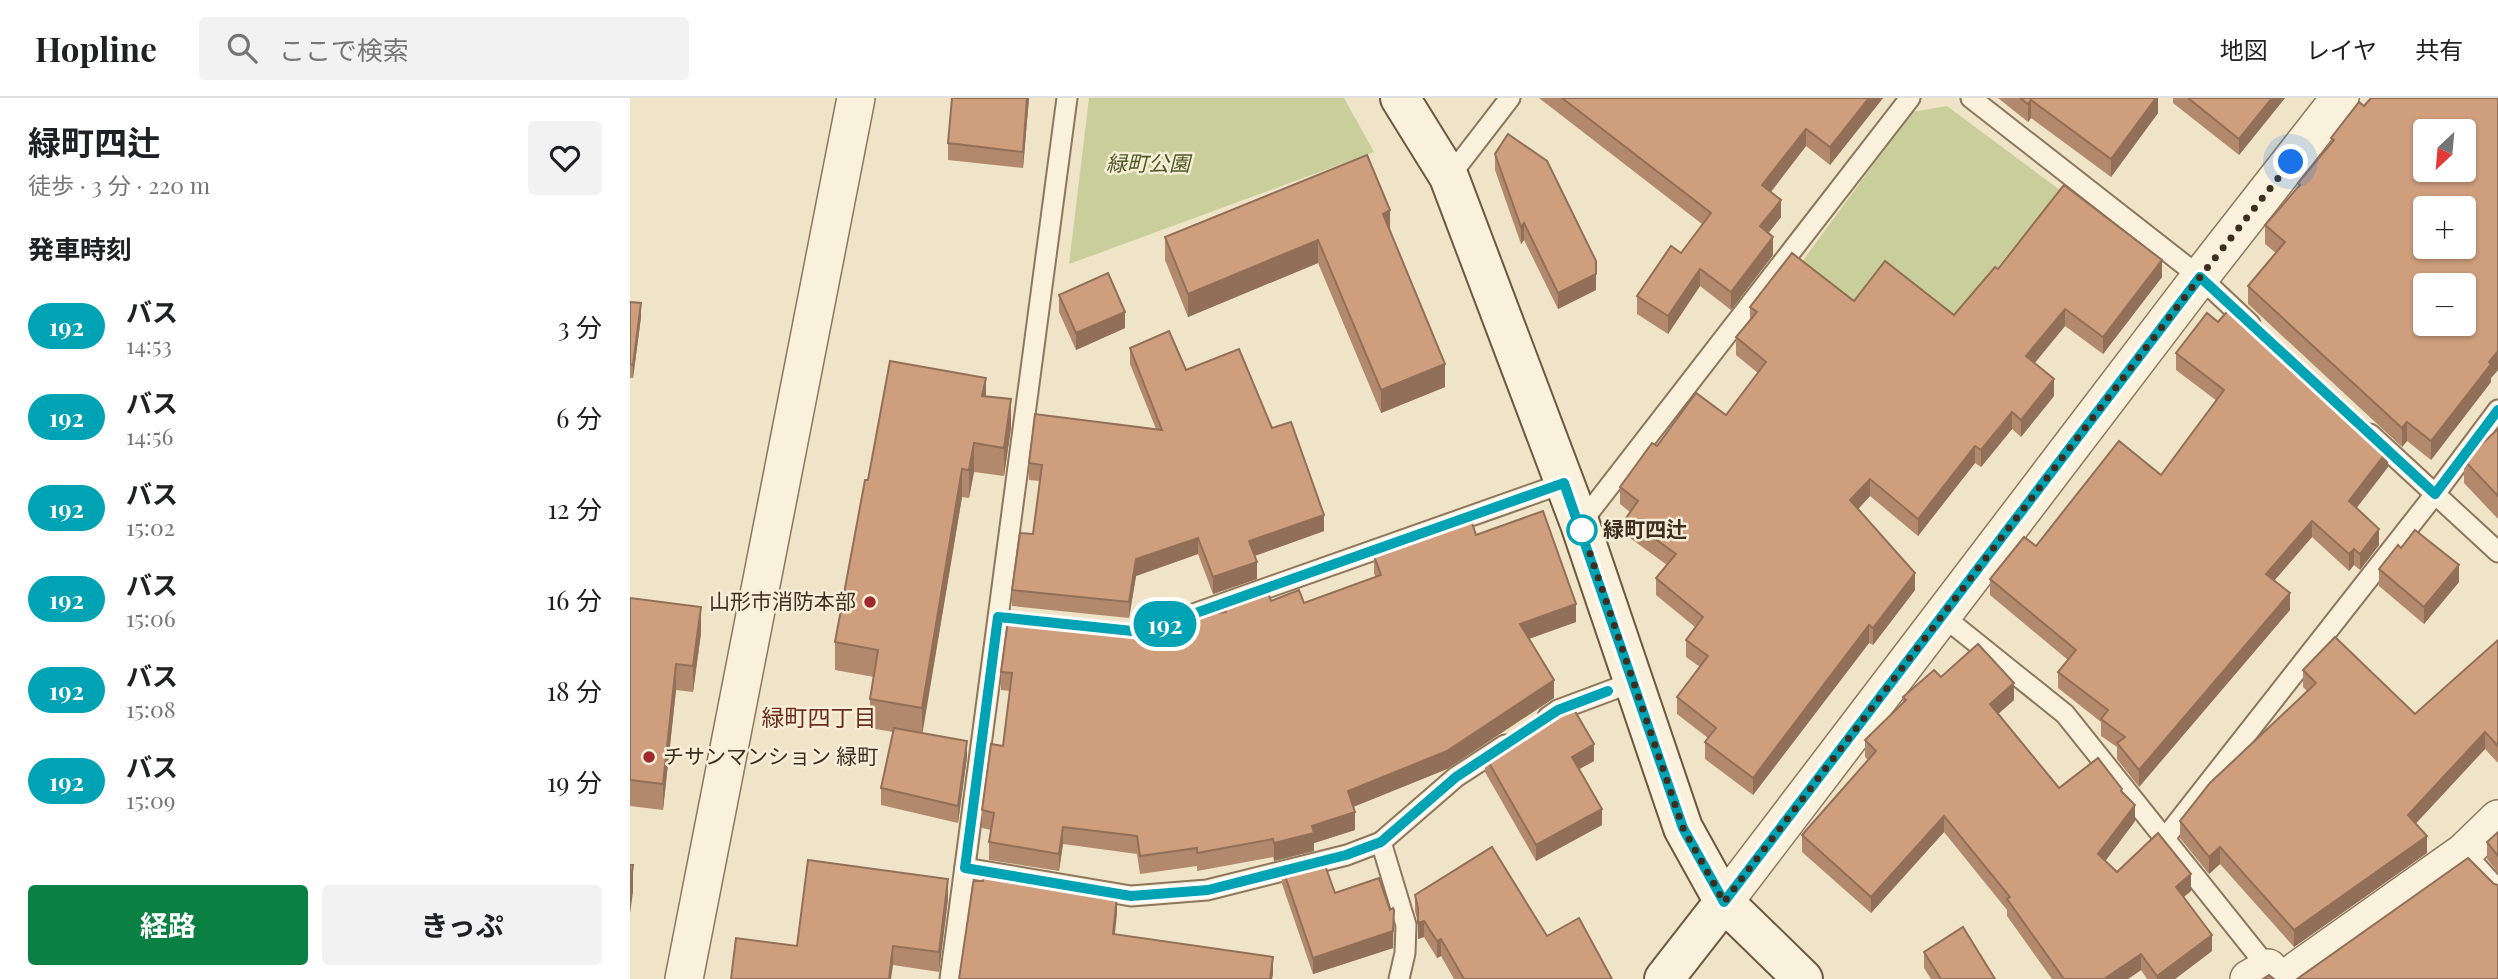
<!DOCTYPE html>
<html lang="ja">
<meta charset="utf-8">
<style>
:root{--surface:#fff;--page:#f2f2f2;--text:#202124;--muted:#757577;--line:#e0e0e0;--accent:#0b8043}
body{margin:0;font-family:"Playfair Display","Noto Sans JP",serif;background:var(--page);color:var(--text);height:100vh;display:flex;flex-direction:column;font-size:26px;white-space:nowrap}
*{box-sizing:border-box;margin:0}
p{font-size:23px;color:var(--muted)}
.icon{flex:none;width:38px;height:38px;fill:none;stroke:currentColor;stroke-width:2;stroke-linecap:round;stroke-linejoin:round}
.map{position:relative;flex:1;overflow:hidden}
.side{display:flex;flex-direction:column;background:var(--surface);width:630px}
.side>*{flex:none}
.badge{padding:0 14px;border-radius:23px;font-size:24px;line-height:46px}
.needle{width:46px;rotate:206deg}
.tools{position:absolute;left:1783px;top:21px;display:grid;gap:14px}
.tools a{display:grid;place-items:center;width:63px;height:63px;border-radius:7px;background:var(--surface);box-shadow:0 2px 5px #0004;font-size:35px}
.you{position:absolute;width:35px;height:35px;margin:-18px;border:5px solid #fff;border-radius:50%;background:#1a73e8;box-shadow:0 0 0 10px #1a73e833}
.map>.badge{position:absolute;translate:-50% -50%;box-shadow:0 0 0 4px #fff}
h2{padding:0 28px;font-size:26px;line-height:63px}
.round{display:grid;place-items:center;flex:none;width:74px;height:74px;border-radius:7px;background:var(--page)}
.head{display:flex;align-items:center;justify-content:space-between;height:119px;padding:0 28px}
h1{font-size:33px;font-weight:700;line-height:52px}
.action{display:flex;gap:14px;margin-top:auto;padding:14px 28px}
.action a{flex:1;height:80px;border-radius:7px;background:var(--accent);color:#fff;font-size:28px;font-weight:700;line-height:80px;text-align:center}
.action a+a{background:var(--page);color:var(--text)}
ul{padding:0;list-style:none}
li{display:flex;align-items:center;gap:21px;height:91px;padding:0 28px}
li div{flex:1}
li b{display:block;font-size:26px}
li em{font-style:normal}
li .badge{min-width:77px;font-weight:700;text-align:center}
header{display:flex;align-items:center;gap:42px;box-sizing:border-box;height:98px;padding:0 35px;background:var(--surface);border-bottom:2px solid var(--line)}
header strong{font-size:33px}
nav{display:flex;gap:38px;margin-inline-start:auto;font-size:24px}
.search{width:490px;height:63px;background:var(--page);display:flex;align-items:center;gap:18px;box-sizing:border-box;padding:0 24px;border-radius:7px;color:var(--muted);font-size:26px}
main{display:flex;flex:1;min-height:0}
.map>svg:first-child{display:block}
.green{fill:#c9cf9b}
.lines{fill:none;stroke-linecap:round;stroke-linejoin:round}
.lane-casing{stroke:#8d765c;stroke-width:23}
.street-casing{stroke:#8d765c;stroke-width:40}
.secondary-casing{stroke:#6f573f;stroke-width:42}
.lane{stroke:#faf1dc;stroke-width:19}
.street{stroke:#faf1dc;stroke-width:37}
.secondary{stroke:#faf1dc;stroke-width:38}
.wall{fill:#b2896c}
.shaded-wall{fill:#916f58}
.building{fill:#cf9f7d;stroke:#916f58;stroke-width:2;fill-rule:evenodd}
.line-casing{stroke:#fff;stroke-width:16}
.line{stroke:#00a3b4;stroke-width:10}
.walk{stroke:#3d2e20;stroke-width:7;stroke-dasharray:0 12.6}
.stop-dot{fill:#fff;stroke:#00a3b4;stroke-width:3.5}
.poi-dot{fill:#9e2a2b;stroke:#f7eed8;stroke-width:2.5}
.labels{text-anchor:middle;stroke-width:5;stroke-linejoin:round;paint-order:stroke}
.park-label{font-size:21px;font-style:italic;fill:#4d5a26;stroke:#f7eed8}
.stop-label{font-size:21px;font-weight:bold;fill:#3d2e20;stroke:#f7eed8;text-anchor:start}
.poi-label{font-size:21px;fill:#3d2e20;stroke:#f7eed8;text-anchor:end}
.neighbourhood-label{font-size:23px;fill:#6b2e1e;stroke:#f7eed8}
</style>
<header>
<strong>Hopline</strong>
<div class="search"><svg class="icon" aria-label="search" viewBox="0 0 24 24"><circle cx="10" cy="10" r="6"/><path d="M15 15l6 6"/></svg>ここで検索</div>
<nav><a>地図</a><a>レイヤ</a><a>共有</a></nav>
</header>
<main>
<section class="side">
<div class="head"><div><h1>緑町四辻</h1><p>徒歩 · 3 分 · 220 m</p></div><a class="round"><svg class="icon" aria-label="heart" viewBox="0 0 24 24"><path d="M12 20l-8-8c-3-5 5-10 8-4 3-6 11-1 8 4z"/></svg></a></div>
<h2>発車時刻</h2>
<ul>
<li><span class="badge" style="background:#00a3b4;color:#fff">192</span><div><b>バス</b><p>14:53</p></div><em>3 分</em></li>
<li><span class="badge" style="background:#00a3b4;color:#fff">192</span><div><b>バス</b><p>14:56</p></div><em>6 分</em></li>
<li><span class="badge" style="background:#00a3b4;color:#fff">192</span><div><b>バス</b><p>15:02</p></div><em>12 分</em></li>
<li><span class="badge" style="background:#00a3b4;color:#fff">192</span><div><b>バス</b><p>15:06</p></div><em>16 分</em></li>
<li><span class="badge" style="background:#00a3b4;color:#fff">192</span><div><b>バス</b><p>15:08</p></div><em>18 分</em></li>
<li><span class="badge" style="background:#00a3b4;color:#fff">192</span><div><b>バス</b><p>15:09</p></div><em>19 分</em></li>
</ul>
<div class="action"><a>経路</a><a>きっぷ</a></div>
</section>
<div class="map">
<svg width="1868" height="881" viewBox="0 0 1868 881">
<rect width="100%" height="100%" fill="#f0e4c8"/>
<g class="green">
<polygon points="459,0 714,0 744,54 439,166"/>
<polygon points="1317,8 1430,92 1290,265 1168,169 1282,14"/>
</g>
<g class="lines">
<defs>
<g id="lane">
<polyline points="1341,0 1570,179 1620,226"/>
<polyline points="819,79 880,0"/>
<polyline points="1740,336 1868,454"/>
<polyline points="950,426 1280,0"/>
<polyline points="1314,519 1435,616 1643,876"/>
<polyline points="535,526 934,385"/>
<polyline points="918,619 928,612 1003,584"/>
<polyline points="1535,740 1805,396 1868,312"/>
<polyline points="751,744 776,827 775,855 769,881"/>
<polyline points="1834,754 1868,792"/>
<polyline points="335,770 501,798 577,792 717,757 751,744 826,679 875,647"/>
<polyline points="320,881 437,0"/>
</g>
<g id="street">
<polyline points="1094,804 1570,179 1710,0"/>
<polyline points="54,881 226,0"/>
<polyline points="1619,881 1638,870"/>
<polyline points="1655,881 1834,754 1868,721"/>
</g>
<g id="secondary">
<polyline points="770,0 819,79 950,426 1053,730 1094,804 1173,881"/>
<polyline points="1034,881 1094,804"/>
</g>
</defs>
<use href="#lane" class="lane-casing"/>
<use href="#street" class="street-casing"/>
<use href="#secondary" class="secondary-casing"/>
<use href="#lane" class="lane"/>
<use href="#street" class="street"/>
<use href="#secondary" class="secondary"/>
</g>
<g class="wall">
<polygon points="399,0 393,70 318,62 318,45"/>
<polygon points="909,0 1253,0 1200,67 1176,48 1141,94 1151,119 1138,135 1143,157 1101,212 1070,188 1038,236 1007,216 1007,198 1051,155 1072,126"/>
<polygon points="1368,0 1528,0 1528,15 1481,79 1401,20 1398,24"/>
<polygon points="1543,0 1655,0 1609,57 1543,5"/>
<polygon points="1868,0 1868,272 1861,280 1861,284 1801,362 1777,343 1772,349 1618,206 1618,188 1646,155 1635,146 1635,127 1668,90 1668,85 1701,45 1701,40 1734,8"/>
<polygon points="865,56 966,192 928,211 894,142 891,146 865,72"/>
<polygon points="760,134 815,289 751,315 688,165 558,219 535,162 535,139"/>
<polygon points="1368,171 1532,179 1473,256 1435,228 1404,265 1424,298 1391,339 1382,331 1351,369 1345,365 1288,438 1240,398 1228,411 1285,492 1243,547 1239,545 1123,697 1075,661 1075,644 1078,640 1047,616 1047,599 1070,569 1056,559 1056,542 1065,529 1026,497 1026,480 1037,467 996,437 996,420 1000,414 990,406 990,389 1027,348 1096,317 1128,275 1106,257 1106,239 1120,222 1120,209 1224,203 1324,217"/>
<polygon points="429,197 495,230 446,252 429,214"/>
<polygon points="0,204 11,219 3,280 0,280"/>
<polygon points="500,250 556,272 642,330 694,433 624,458 627,481 583,496 568,456 506,478 499,520 382,508 382,492 403,436 410,383 399,382 399,365 526,331 500,266"/>
<polygon points="1546,255 1758,369 1726,410 1749,447 1730,472 1724,467 1719,473 1682,439 1644,483 1660,512 1509,689 1487,661 1487,649 1471,638 1471,624 1428,590 1428,574 1438,562 1360,497 1360,481 1406,448 1531,377 1587,303 1546,272"/>
<polygon points="356,298 381,330 374,378 344,374 339,400 332,399 292,635 337,659 328,725 251,707 251,690 263,634 240,630 240,601 244,579 205,572 205,544 238,382"/>
<polygon points="1868,331 1868,421 1834,385 1834,362"/>
<polygon points="805,434 846,437 946,524 899,541 924,600 817,671 723,709 725,732 684,745 684,753 644,763 643,759 567,773 567,768 510,776 507,756 433,746 429,773 359,762 359,744 361,732 352,730 352,712 373,648 380,593 371,592 371,574 511,528 592,514 592,501 674,505 746,479 744,476 744,458 805,437"/>
<polygon points="1771,450 1829,484 1794,526 1749,488 1749,471"/>
<polygon points="0,500 71,535 63,594 46,592 33,712 0,708"/>
<polygon points="1868,542 1868,665 1855,651 1785,726 1797,755 1664,849 1590,766 1579,776 1550,740 1550,723 1677,593 1673,589 1673,572 1785,616"/>
<polygon points="1311,579 1384,602 1368,616 1429,690 1492,694 1505,723 1475,763 1487,774 1561,793 1554,799 1582,853 1545,881 1517,881 1511,872 1498,881 1422,881 1377,818 1377,812 1314,734 1241,815 1172,754 1172,737 1238,662 1235,659 1235,642 1273,605 1273,599"/>
<polygon points="855,658 964,663 949,671 972,727 906,763 855,674"/>
<polygon points="1868,734 1868,775 1857,761 1857,744"/>
<polygon points="652,769 705,795 763,850 683,876 652,786"/>
<polygon points="785,797 917,838 982,881 824,881 811,858 807,860 794,839 788,841 788,825 785,813"/>
<polygon points="318,801 309,874 263,867 167,848"/>
<polygon points="1294,854 1365,881 1301,881 1294,870"/>
</g>
<g class="shaded-wall">
<polygon points="397,0 399,0 393,70 393,54"/>
<polygon points="1239,0 1253,0 1200,67 1200,49"/>
<polygon points="1526,0 1528,0 1528,15 1481,79 1481,61"/>
<polygon points="1642,0 1655,0 1609,57 1609,41"/>
<polygon points="1401,2 1401,20 1398,24 1398,6"/>
<polygon points="1176,31 1176,48 1132,105 1132,87"/>
<polygon points="1151,102 1151,119 1130,146 1130,128"/>
<polygon points="760,112 760,136 753,116"/>
<polygon points="894,125 894,142 891,146 891,129"/>
<polygon points="1143,139 1143,157 1101,212 1101,194"/>
<polygon points="688,142 688,165 558,219 558,196"/>
<polygon points="1532,162 1532,179 1473,256 1473,239"/>
<polygon points="1070,171 1070,188 1038,236 1038,218"/>
<polygon points="966,176 966,192 928,211 928,195"/>
<polygon points="11,205 11,219 3,280 3,267"/>
<polygon points="1435,211 1435,228 1396,276 1396,258"/>
<polygon points="495,214 495,230 446,252 446,235"/>
<polygon points="1868,253 1868,272 1861,280 1861,284 1801,362 1801,343"/>
<polygon points="815,266 815,289 751,315 751,292"/>
<polygon points="356,280 356,308 352,298"/>
<polygon points="1424,281 1424,298 1391,339 1391,322"/>
<polygon points="381,301 381,330 374,378 374,350"/>
<polygon points="1382,314 1382,331 1351,369 1351,352"/>
<polygon points="1777,324 1777,343 1772,349 1772,330"/>
<polygon points="344,345 344,374 339,400 339,372"/>
<polygon points="1345,348 1345,365 1288,438 1288,421"/>
<polygon points="1758,352 1758,369 1719,420 1719,403"/>
<polygon points="332,371 332,399 292,638 292,610"/>
<polygon points="1240,381 1240,398 1220,420 1220,402"/>
<polygon points="694,417 694,433 619,460 619,443"/>
<polygon points="1682,423 1682,439 1636,492 1636,476"/>
<polygon points="1749,431 1749,447 1730,472 1730,456"/>
<polygon points="568,440 568,456 506,478 499,520 499,504 506,461"/>
<polygon points="1724,451 1724,467 1719,473 1719,456"/>
<polygon points="627,464 627,481 583,496 583,479"/>
<polygon points="1829,467 1829,484 1794,526 1794,509"/>
<polygon points="1285,475 1285,492 1243,547 1243,530"/>
<polygon points="1660,495 1660,512 1509,689 1509,672"/>
<polygon points="946,506 946,524 890,544 890,526"/>
<polygon points="71,509 71,535 63,594 63,568"/>
<polygon points="1239,527 1239,545 1123,697 1123,680"/>
<polygon points="46,566 46,592 33,712 33,686"/>
<polygon points="924,582 924,600 817,671 718,711 718,693"/>
<polygon points="1384,585 1384,602 1360,623 1360,606"/>
<polygon points="1855,634 1855,651 1778,734 1778,717"/>
<polygon points="337,643 337,659 328,725 328,708"/>
<polygon points="964,646 964,663 942,675 942,659"/>
<polygon points="1505,707 1505,723 1468,773 1468,756"/>
<polygon points="972,711 972,727 906,763 906,747"/>
<polygon points="725,714 725,732 684,745 684,753 644,763 644,745 682,728"/>
<polygon points="1314,718 1314,734 1241,815 1241,799"/>
<polygon points="433,729 433,746 429,773 429,756"/>
<polygon points="1797,738 1797,755 1664,849 1664,832"/>
<polygon points="1590,749 1590,766 1579,776 1579,759"/>
<polygon points="3,767 3,794 0,816 0,790"/>
<polygon points="1561,776 1561,793 1546,805 1546,789"/>
<polygon points="318,781 318,801 309,874 309,854"/>
<polygon points="487,798 487,816 483,854 483,836"/>
<polygon points="764,812 763,850 683,876 683,860"/>
<polygon points="794,823 794,839 788,841 788,825"/>
<polygon points="1582,837 1582,853 1545,881 1527,881 1527,878"/>
<polygon points="811,841 811,858 807,860 807,843"/>
<polygon points="263,848 263,867 261,881 259,881"/>
<polygon points="1511,856 1511,872 1498,881 1474,881"/>
<polygon points="643,859 643,877 642,881 640,881"/>
</g>
<g class="building">
<polygon points="322,0 397,0 393,54 318,45"/>
<polygon points="932,0 1239,0 1200,49 1176,31 1132,87 1151,102 1130,128 1143,139 1101,194 1070,171 1038,218 1007,198 1041,148 1051,155 1081,115"/>
<polygon points="1390,0 1526,0 1481,61 1401,2 1398,6"/>
<polygon points="1558,0 1642,0 1609,41"/>
<path d="M 1741,0 L 1868,0 L 1868,253 L 1859,264 L 1861,266 L 1801,343 L 1777,324 L 1772,330 L 1618,188 L 1655,144 L 1635,127 L 1670,87 L 1668,85 L 1704,42 L 1701,40 L 1729,4 L 1734,8 ZM 1796,33 L 1834,33 L 1834,72 L 1796,72 ZM 1796,110 L 1834,110 L 1834,149 L 1796,149 ZM 1796,187 L 1834,187 L 1834,226 L 1796,226 Z"/>
<polygon points="878,36 917,63 966,163 966,176 928,195 894,125 891,129 865,56"/>
<polygon points="737,57 760,112 753,116 815,266 751,292 688,142 558,196 535,139"/>
<polygon points="1434,87 1532,162 1473,239 1435,211 1396,258 1424,281 1391,322 1382,314 1351,352 1345,348 1288,421 1240,381 1220,402 1285,475 1243,530 1239,527 1123,680 1075,644 1086,630 1047,599 1078,558 1056,542 1073,519 1026,480 1046,456 996,420 1008,403 990,389 1022,345 1027,348 1066,295 1096,317 1136,264 1106,239 1127,214 1120,209 1162,155 1224,203 1255,163 1324,217 1365,169 1368,171"/>
<polygon points="478,175 495,214 446,235 429,197"/>
<polygon points="0,204 11,205 3,267 0,266"/>
<polygon points="1602,208 1758,352 1719,403 1749,431 1730,456 1724,451 1719,456 1682,423 1636,476 1660,495 1509,672 1487,645 1495,639 1471,621 1478,612 1428,574 1446,552 1360,481 1394,439 1406,448 1489,343 1531,377 1594,292 1546,255 1577,215 1588,224"/>
<polygon points="539,233 556,272 609,251 642,330 661,324 694,417 619,443 627,464 583,479 568,440 506,461 499,504 382,492 390,435 403,436 412,367 399,365 405,316 532,332 500,250"/>
<polygon points="260,263 356,280 352,298 381,301 374,350 344,345 339,372 332,371 292,610 240,601 248,552 205,544 235,382 238,382"/>
<polygon points="1868,331 1868,398 1834,362"/>
<polygon points="913,413 946,506 890,526 924,582 817,653 718,693 725,714 682,728 684,735 644,745 643,741 567,755 567,750 510,758 507,738 433,729 429,756 359,744 364,715 352,712 361,646 373,648 382,575 371,574 379,515 511,528 535,521 596,514 592,501 635,486 641,503 669,492 674,505 751,477 744,458 806,436 805,434 841,422 846,437"/>
<polygon points="1785,432 1829,467 1794,509 1749,471 1768,447 1771,450"/>
<polygon points="0,500 71,509 63,568 46,566 33,686 0,682"/>
<polygon points="1705,539 1785,616 1868,542 1868,648 1855,634 1778,717 1797,738 1664,832 1590,749 1579,759 1550,723 1580,685 1686,585 1673,572"/>
<polygon points="1348,546 1384,585 1360,606 1429,690 1468,660 1492,691 1491,693 1505,707 1468,756 1487,774 1528,735 1561,776 1546,789 1582,837 1527,878 1511,856 1474,881 1434,881 1377,801 1380,799 1314,718 1241,799 1172,737 1246,653 1235,642 1276,602 1273,599 1304,572 1311,579"/>
<polygon points="937,605 940,609 942,608 964,646 942,659 972,711 906,747 855,658"/>
<polygon points="264,630 337,643 328,708 251,690"/>
<polygon points="1868,734 1868,758 1857,744"/>
<polygon points="862,749 917,838 949,820 982,881 834,881 811,841 807,843 794,823 788,825 788,810 785,797"/>
<polygon points="692,759 705,795 749,780 760,812 763,810 764,812 763,833 683,860 652,769"/>
<polygon points="1838,760 1864,786 1868,787 1868,881 1667,881"/>
<polygon points="178,762 318,781 309,854 263,848 259,881 101,881 106,840 167,848"/>
<polygon points="0,767 3,767 0,790"/>
<polygon points="356,768 425,780 424,790 487,798 483,836 643,859 640,881 329,881 343,786 344,783 353,783"/>
<polygon points="1333,829 1365,881 1311,881 1294,854"/>
<polygon points="1639,877 1644,881 1633,881"/>
</g>
<g class="lines">
<defs>
<polyline id="line" points="978,593 928,612 826,679 751,744 716,757 578,792 501,798 335,770 368,519 512,534 934,385 1053,730 1094,804 1570,179 1805,396 1868,312"/>
</defs>
<use href="#line" class="line-casing"/>
<use href="#line" class="line"/>
<polyline class="walk" points="952,432 950,426 1053,730 1094,804 1570,179 1661,64"/>
</g>
<circle class="stop-dot" cx="952" cy="432" r="14"/>
<g class="poi-dot">
<circle cx="240" cy="504" r="7"/>
<circle cx="19" cy="659" r="7"/>
</g>
<g class="labels">
<g class="park-label">
<text x="518" y="73">緑町公園</text>
</g>
<g class="stop-label">
<text x="973" y="439">緑町四辻</text>
</g>
<g class="poi-label">
<text x="226" y="511">山形市消防本部</text>
<text x="33" y="666" text-anchor="start">チサンマンション 緑町</text>
</g>
<g class="neighbourhood-label">
<text x="189" y="628">緑町四丁目</text>
</g>
</g>
</svg>
<div class="tools">
<a><svg class="needle" viewBox="-14 -14 28 28"><path d="M0-13l5 13h-10z" fill="#e53935"/><path d="M0 13l5-13h-10z" fill="#757577"/></svg></a>
<a>+</a>
<a>−</a>
</div>
<div class="you" style="left:1661px;top:64px"></div>
<b class="badge" style="left:535px;top:526px;background:#00a3b4;color:#fff">192</b>
</div>
</main>
